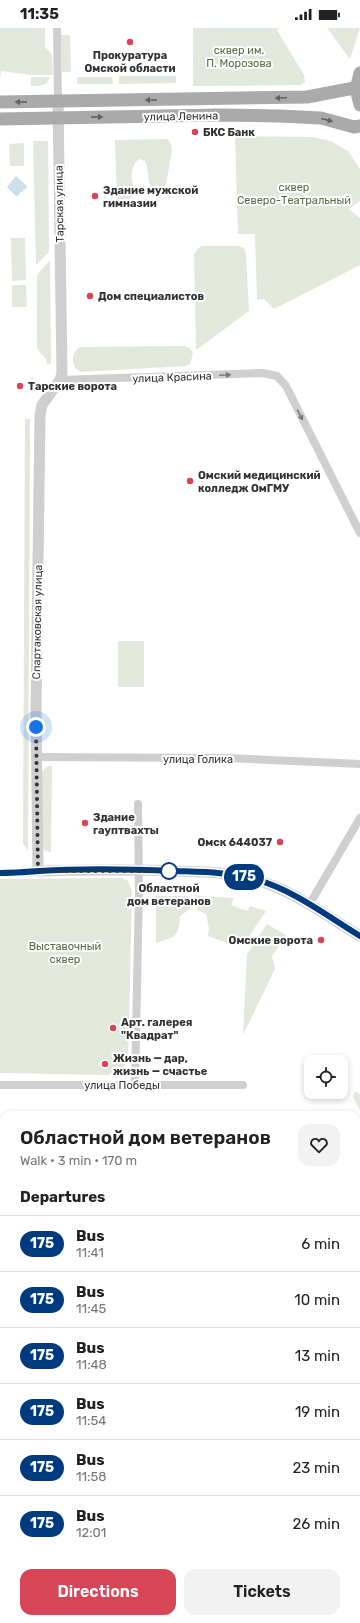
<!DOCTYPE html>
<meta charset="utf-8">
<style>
:root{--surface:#fff;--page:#f2f2f2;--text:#222;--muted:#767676;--line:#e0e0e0;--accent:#d74657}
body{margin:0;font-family:Rubik,sans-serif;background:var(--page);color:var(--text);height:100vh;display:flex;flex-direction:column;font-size:15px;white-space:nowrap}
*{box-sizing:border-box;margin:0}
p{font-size:13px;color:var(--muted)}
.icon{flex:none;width:22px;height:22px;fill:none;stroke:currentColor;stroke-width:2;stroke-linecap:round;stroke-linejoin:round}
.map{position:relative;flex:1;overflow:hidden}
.side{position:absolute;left:0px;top:1083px;width:360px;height:512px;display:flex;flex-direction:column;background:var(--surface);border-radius:12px 12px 0 0;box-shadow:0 2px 6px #0003}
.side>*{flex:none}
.badge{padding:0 8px;border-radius:13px;font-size:14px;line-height:26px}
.fabs{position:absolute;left:304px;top:1027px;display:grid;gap:8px}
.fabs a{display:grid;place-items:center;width:44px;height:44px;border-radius:8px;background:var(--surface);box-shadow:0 2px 6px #0003;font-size:20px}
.you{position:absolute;width:20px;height:20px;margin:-10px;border:3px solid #fff;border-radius:50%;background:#1a73e8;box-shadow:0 0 0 6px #1a73e833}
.map>.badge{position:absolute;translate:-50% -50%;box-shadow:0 0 0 2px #fff}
h2{padding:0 20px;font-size:15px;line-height:36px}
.round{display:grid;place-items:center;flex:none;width:42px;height:42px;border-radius:12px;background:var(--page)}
.summary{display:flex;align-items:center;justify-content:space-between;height:68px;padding:0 20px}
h1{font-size:19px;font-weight:600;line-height:30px}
.button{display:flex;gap:8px;margin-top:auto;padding:8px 20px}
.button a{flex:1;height:46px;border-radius:12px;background:var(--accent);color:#fff;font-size:16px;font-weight:600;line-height:46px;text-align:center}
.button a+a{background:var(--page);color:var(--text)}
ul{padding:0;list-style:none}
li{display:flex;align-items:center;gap:12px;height:56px;padding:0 20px;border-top:1px solid var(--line)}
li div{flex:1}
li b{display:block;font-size:15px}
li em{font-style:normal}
li .badge{min-width:44px;font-weight:700;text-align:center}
.status{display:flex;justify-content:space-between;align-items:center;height:28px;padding:0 20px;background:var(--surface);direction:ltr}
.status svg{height:11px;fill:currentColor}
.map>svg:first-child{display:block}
.green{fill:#e2e8dc}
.water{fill:#cde0e9}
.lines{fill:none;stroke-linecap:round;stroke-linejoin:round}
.ferry{stroke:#46758e;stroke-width:1;stroke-dasharray:5 4;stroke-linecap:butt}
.minor{stroke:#cfcfcf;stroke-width:8}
.tertiary{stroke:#cfcfcf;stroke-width:11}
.primary{stroke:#aaa;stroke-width:13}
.oneway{fill:#626262}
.oneway2{fill:#797979}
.line-casing{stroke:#fff;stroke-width:9}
.line{stroke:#003b80;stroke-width:6}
.walk{stroke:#323232;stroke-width:4;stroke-dasharray:0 7.2}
.poi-dot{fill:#d74657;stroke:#fff;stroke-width:1.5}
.stop-dot{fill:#fff;stroke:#003b80;stroke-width:2}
.labels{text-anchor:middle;stroke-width:4;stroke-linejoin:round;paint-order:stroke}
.park-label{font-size:11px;fill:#576b42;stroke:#fff}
.poi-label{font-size:11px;font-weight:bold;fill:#323232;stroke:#fff;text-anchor:start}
.street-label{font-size:11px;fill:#323232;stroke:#fff}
.stop-label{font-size:11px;font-weight:bold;fill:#323232;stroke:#fff}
</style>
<div class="status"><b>11:35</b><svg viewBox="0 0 49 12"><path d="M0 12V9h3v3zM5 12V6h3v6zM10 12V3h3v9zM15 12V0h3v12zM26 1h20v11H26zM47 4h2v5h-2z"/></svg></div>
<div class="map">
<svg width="360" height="1595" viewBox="0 0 360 1595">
<rect width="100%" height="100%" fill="#fff"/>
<g class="green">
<polygon points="0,0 45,0 45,19 52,26 53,47 31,47 1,43 0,50"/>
<polygon points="193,0 280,0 277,2 304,47 305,54 301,57 193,58"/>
<polygon points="327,0 360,0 350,31"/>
<polygon points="61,7 70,7 71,44 62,44"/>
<polygon points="119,48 176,48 176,55 119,56"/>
<path d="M 31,49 L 50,49 L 47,55 C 42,58 37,58 31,58 Z"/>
<polygon points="77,49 112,49 113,56 77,56"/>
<polygon points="235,108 311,109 331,113 348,123 360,141 360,173 349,181 360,190 360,237 274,281 264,271 257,272 255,206 238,206"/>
<path d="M 168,111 L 171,116 L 172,122 L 165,162 L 160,166 L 155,165 C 146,156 150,144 145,133 L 140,131 C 127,138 133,155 135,167 L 123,176 L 117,176 L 115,112 Z"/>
<polygon points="33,113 48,113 49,224 36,237"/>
<polygon points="24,115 24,138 10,138 9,116"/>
<polygon points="11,210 25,210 26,252 12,253"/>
<polygon points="202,218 238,218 244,220 246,226 249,283 196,322 194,227 197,221"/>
<polygon points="50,232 51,336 47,336 46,331 37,321 37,247"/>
<polygon points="12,257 26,257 27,279 12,279"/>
<path d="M 184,318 L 190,320 L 193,326 L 190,336 L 185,338 L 82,344 C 70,342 70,322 81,319 Z"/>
<polygon points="25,391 30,391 28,823 23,815"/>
<rect x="118" y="613" width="26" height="46"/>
<polygon points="47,738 52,738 51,824 45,823 43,819 41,747 43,743"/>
<polygon points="122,850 128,853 132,863 128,1034 116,1045 108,1047 0,1045 0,851"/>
<path d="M 156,868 L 190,868 L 190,881 L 180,888 C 178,910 177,908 156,915 Z"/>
<polygon points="197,868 234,870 231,877 247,883 250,878 266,883 250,907 235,918 208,908 209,901 206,886 197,882"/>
<polygon points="267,896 286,907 272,928 275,941 243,1007 247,926"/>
<polygon points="355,1063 360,1066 360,1083 353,1068"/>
<polygon points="0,1286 4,1286 4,1356 0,1355"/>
<polygon points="356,1317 358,1330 360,1330 360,1344 356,1345"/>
</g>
<g class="water">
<polygon points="16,148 27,158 26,161 23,162 23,164 20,164 19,167 16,168 7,159"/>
<polygon points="360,1346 360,1461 356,1462 356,1347"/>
<polygon points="0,1358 4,1359 4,1591 300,1591 302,1595 0,1595"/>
</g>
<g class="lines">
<g class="ferry">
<polyline points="356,1409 360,1408"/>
<polyline points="157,1591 157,1595"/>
</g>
<g class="minor">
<polyline points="57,0 58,73"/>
<polyline points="60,352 263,345 277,348 286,358 360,505"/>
<polyline points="36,729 227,730 360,736"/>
<polyline points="0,845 25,845 38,843"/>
<polyline points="309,877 360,790"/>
<polyline points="0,1057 243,1057"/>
<polyline points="135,1057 139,862 138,776"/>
</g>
<path class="tertiary" d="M 58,73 L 62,345 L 60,352 L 42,377 L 40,387 L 36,683 L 38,843 C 83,842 129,841 175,843 C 207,844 240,844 271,857 C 302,869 331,891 360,908"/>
<g class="primary">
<polyline points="360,45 356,61 360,77"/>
<polyline points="0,74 307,69 360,59"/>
<polyline points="0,91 218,87 279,88 321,90 354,99 360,98"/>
</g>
</g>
<defs><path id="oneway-solid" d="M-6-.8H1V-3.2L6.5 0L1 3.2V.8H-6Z"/></defs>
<g class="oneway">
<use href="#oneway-solid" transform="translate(281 70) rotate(178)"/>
<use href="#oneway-solid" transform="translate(151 72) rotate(179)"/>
<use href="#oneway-solid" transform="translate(21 74) rotate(179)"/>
<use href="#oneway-solid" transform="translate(97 89) rotate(-1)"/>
<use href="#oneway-solid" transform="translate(327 92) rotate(14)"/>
</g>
<g class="oneway2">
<use href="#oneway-solid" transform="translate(225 347) rotate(-3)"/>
<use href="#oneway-solid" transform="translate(300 387) rotate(63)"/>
</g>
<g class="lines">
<defs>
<path id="line" d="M 0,845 C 13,845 26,844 39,843 C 84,840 130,841 176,843 C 202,844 228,844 254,851 C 292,861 327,888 360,908"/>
</defs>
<use href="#line" class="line-casing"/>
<use href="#line" class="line"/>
<polyline class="walk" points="36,699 38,843 169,843"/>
</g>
<g class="poi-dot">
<circle cx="130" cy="14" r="4"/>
<circle cx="195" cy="104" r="4"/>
<circle cx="95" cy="168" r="4"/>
<circle cx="90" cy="268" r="4"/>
<circle cx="20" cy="358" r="4"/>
<circle cx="190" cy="453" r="4"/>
<circle cx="85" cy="795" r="4"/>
<circle cx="280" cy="814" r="4"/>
<circle cx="321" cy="912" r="4"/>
<circle cx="113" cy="1000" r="4"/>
<circle cx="105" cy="1036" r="4"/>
</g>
<circle class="stop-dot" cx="169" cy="843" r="8"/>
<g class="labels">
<g class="park-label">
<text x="239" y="26">сквер им.<tspan x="239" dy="13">П. Морозова</tspan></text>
<text x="294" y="163">сквер<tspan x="294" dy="13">Северо-Театральный</tspan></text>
<text x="65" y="922">Выставочный<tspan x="65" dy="13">сквер</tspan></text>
</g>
<g class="poi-label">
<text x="130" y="31" text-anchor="middle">Прокуратура<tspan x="130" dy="13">Омской области</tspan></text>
<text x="203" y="108">БКС Банк</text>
<text x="103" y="166">Здание мужской<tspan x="103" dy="13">гимназии</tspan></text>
<text x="98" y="272">Дом специалистов</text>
<text x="28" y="362">Тарские ворота</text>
<text x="198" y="451">Омский медицинский<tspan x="198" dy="13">колледж ОмГМУ</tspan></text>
<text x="93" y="793">Здание<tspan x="93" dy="13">гауптвахты</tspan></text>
<text x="272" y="818" text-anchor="end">Омск 644037</text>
<text x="313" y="916" text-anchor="end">Омские ворота</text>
<text x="121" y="998">Арт. галерея<tspan x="121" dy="13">"Квадрат"</tspan></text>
<text x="113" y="1034">Жизнь — дар,<tspan x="113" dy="13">жизнь — счастье</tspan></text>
</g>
<g class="street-label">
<text transform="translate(181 88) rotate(-1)" y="4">улица Ленина</text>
<text transform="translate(59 176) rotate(-91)" y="4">Тарская улица</text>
<text transform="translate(172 349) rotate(-2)" y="4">улица Красина</text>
<text transform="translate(37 594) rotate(-89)" y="4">Спартаковская улица</text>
<text x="198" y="735">улица Голика</text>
<text x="122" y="1061">улица Победы</text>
</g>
<g class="stop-label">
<text x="169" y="864">Областной<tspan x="169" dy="13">дом ветеранов</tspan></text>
</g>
</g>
</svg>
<div class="fabs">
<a><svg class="icon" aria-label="locate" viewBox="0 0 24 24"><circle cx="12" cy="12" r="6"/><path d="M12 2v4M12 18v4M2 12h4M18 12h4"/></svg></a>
</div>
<div class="you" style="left:36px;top:699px"></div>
<b class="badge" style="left:244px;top:849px;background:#003b80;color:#fff">175</b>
<section class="side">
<div class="summary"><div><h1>Областной дом ветеранов</h1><p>Walk · 3 min · 170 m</p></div><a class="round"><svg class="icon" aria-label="heart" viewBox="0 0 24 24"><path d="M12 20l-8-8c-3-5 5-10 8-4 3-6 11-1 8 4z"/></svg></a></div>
<h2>Departures</h2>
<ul>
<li><span class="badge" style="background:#003b80;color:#fff">175</span><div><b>Bus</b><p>11:41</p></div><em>6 min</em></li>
<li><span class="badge" style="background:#003b80;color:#fff">175</span><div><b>Bus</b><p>11:45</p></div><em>10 min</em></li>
<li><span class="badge" style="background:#003b80;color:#fff">175</span><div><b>Bus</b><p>11:48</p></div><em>13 min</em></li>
<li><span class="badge" style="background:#003b80;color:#fff">175</span><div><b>Bus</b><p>11:54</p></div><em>19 min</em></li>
<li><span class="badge" style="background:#003b80;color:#fff">175</span><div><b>Bus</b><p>11:58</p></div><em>23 min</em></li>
<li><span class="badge" style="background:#003b80;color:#fff">175</span><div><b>Bus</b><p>12:01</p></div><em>26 min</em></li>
</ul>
<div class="button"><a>Directions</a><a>Tickets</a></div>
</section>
</div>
